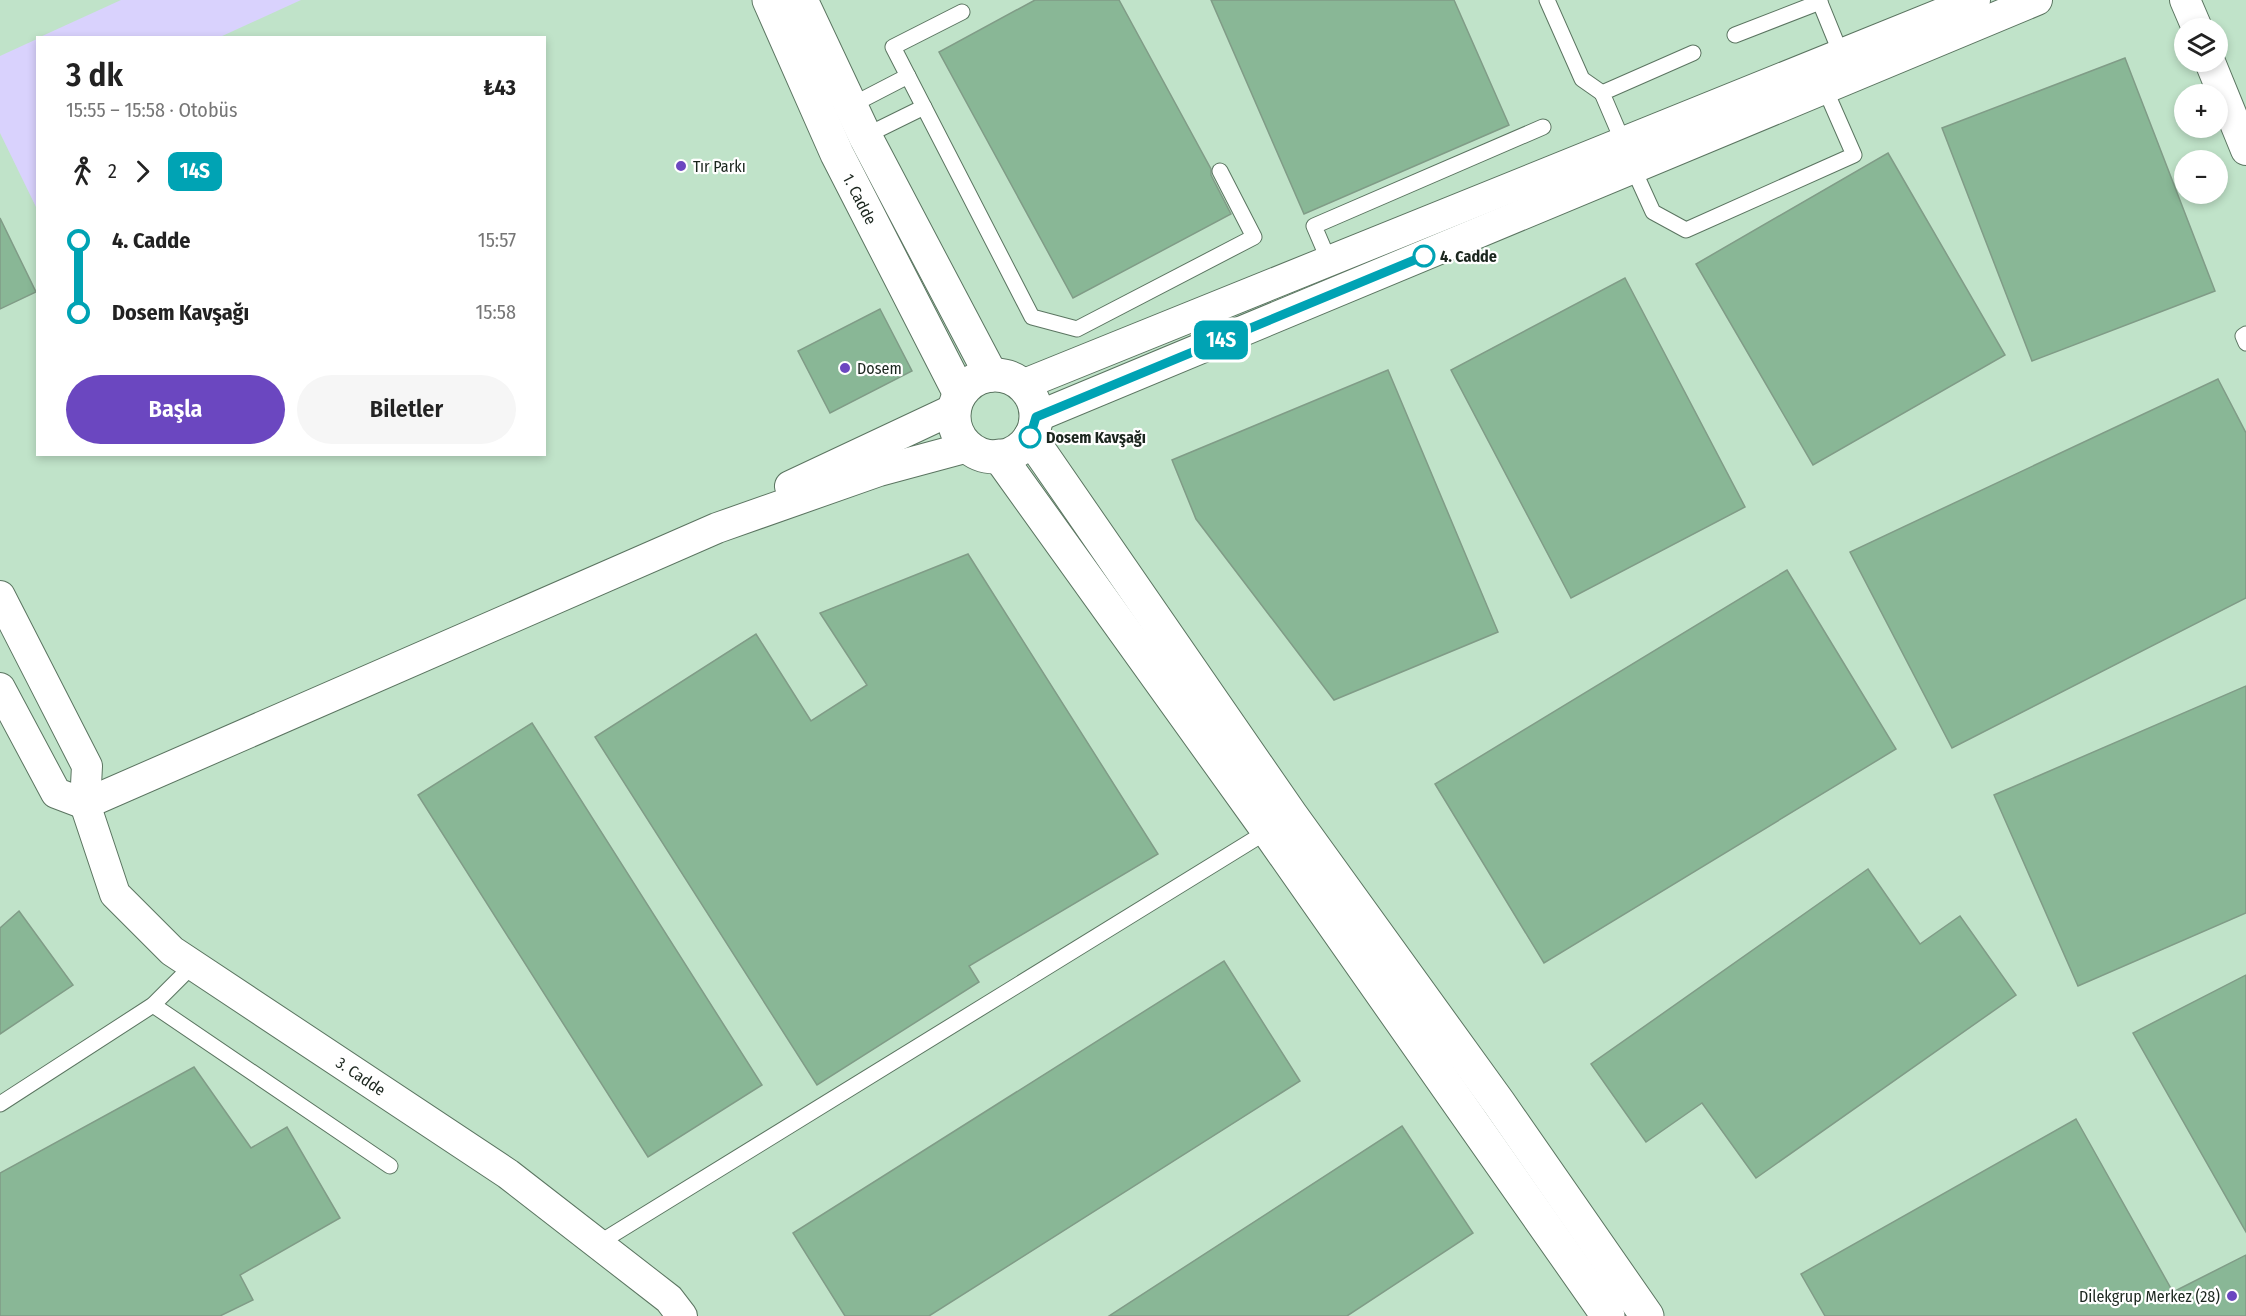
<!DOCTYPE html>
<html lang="tr">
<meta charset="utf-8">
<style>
:root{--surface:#fff;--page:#f6f6f6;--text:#222;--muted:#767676;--accent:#6b47c0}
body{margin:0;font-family:"Fira Sans Condensed",sans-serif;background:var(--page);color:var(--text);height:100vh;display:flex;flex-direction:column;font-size:22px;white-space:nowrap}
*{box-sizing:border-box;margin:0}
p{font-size:20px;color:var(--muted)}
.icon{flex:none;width:33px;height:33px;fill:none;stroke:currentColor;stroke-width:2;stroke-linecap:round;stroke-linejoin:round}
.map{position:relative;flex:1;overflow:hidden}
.side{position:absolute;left:36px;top:36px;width:510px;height:420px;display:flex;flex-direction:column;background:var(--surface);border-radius:0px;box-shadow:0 3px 9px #0003}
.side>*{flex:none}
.badge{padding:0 12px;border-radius:9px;font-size:21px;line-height:39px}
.controls{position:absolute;left:2174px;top:18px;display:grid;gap:12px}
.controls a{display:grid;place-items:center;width:54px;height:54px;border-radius:50%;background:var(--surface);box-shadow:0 3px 9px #0003;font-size:30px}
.map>.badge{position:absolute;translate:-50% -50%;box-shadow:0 0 0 3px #fff}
.legs{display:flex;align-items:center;gap:9px;height:66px;padding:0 30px;font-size:20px}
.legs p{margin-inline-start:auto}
.head{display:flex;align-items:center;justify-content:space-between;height:102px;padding:0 30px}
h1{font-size:33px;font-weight:600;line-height:45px}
.button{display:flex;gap:12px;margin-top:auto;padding:12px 30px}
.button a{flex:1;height:69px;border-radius:36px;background:var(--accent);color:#fff;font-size:24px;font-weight:600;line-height:69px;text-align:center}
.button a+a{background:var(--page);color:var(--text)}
ul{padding:0 30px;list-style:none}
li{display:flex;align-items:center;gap:21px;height:72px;font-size:22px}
li i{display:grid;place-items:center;width:9px;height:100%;margin:0 8px;background:currentColor}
li i::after{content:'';width:15px;height:15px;margin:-8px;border:4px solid;border-radius:50%;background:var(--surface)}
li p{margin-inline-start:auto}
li:first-child i{background:linear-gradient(#0000 50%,currentColor 0)}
li:last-child i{background:linear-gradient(currentColor 50%,#0000 0)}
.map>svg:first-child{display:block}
.built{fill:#c0e3c9;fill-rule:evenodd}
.green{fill:#d9d2fd}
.building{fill:#89b796;stroke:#809c87;stroke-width:1.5}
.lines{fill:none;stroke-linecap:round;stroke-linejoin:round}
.lane-casing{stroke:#5b7561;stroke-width:17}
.street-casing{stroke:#5b7561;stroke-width:32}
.secondary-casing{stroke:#5b7561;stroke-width:35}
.lane{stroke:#fff;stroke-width:15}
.street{stroke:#fff;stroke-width:30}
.secondary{stroke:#fff;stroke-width:33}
.line-1-casing{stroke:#fff;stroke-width:14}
.line-1{stroke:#00a3b4;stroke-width:9}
.poi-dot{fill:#6b47c0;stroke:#fff;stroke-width:2}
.stop-1-dot{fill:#fff;stroke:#00a3b4;stroke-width:3}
.labels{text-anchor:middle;stroke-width:4.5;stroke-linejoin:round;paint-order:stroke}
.poi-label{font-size:16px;fill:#1b261e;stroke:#fff;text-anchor:start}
.street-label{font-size:16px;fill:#1b261e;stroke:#fff}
.stop-label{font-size:16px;font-weight:bold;fill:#1b261e;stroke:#fff;text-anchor:start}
</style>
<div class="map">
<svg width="2246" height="1316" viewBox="0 0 2246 1316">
<rect width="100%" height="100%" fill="#d2f0d9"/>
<path class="built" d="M 0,0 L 2246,0 L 2246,1316 L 0,1316 ZM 2184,28 L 2217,28 L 2217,62 L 2184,62 ZM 38,38 L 544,38 L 544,454 L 38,454 ZM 2184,94 L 2217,94 L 2217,128 L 2184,128 ZM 2184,160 L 2217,160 L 2217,194 L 2184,194 Z"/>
<g class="green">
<polygon points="121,0 301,0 220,37 40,37"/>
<polygon points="37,39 37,209 0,133 0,56"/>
</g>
<g class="building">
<polygon points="1035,0 1119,0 1211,169 1211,175 1231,214 1073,298 939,52"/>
<polygon points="1211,0 1454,0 1509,125 1304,214"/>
<polygon points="2125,58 2215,291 2032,361 1942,128"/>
<polygon points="1888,153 2005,355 1813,465 1696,264"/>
<polygon points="0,218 36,292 0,309"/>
<polygon points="1625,278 1745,507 1571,598 1451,370"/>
<polygon points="880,309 912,371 830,413 798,351"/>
<polygon points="1388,370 1498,632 1334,700 1196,519 1172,460"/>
<polygon points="2218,379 2246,433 2246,598 1952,748 1850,552"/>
<polygon points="968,554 1158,854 969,966 979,982 817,1085 595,737 756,634 811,721 867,685 820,613"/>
<polygon points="1787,570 1896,749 1544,963 1435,784"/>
<polygon points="2246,686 2246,913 2078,986 1994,795"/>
<polygon points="532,723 762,1085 648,1157 418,795"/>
<polygon points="1868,869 1920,944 1960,916 2016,995 1756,1178 1702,1103 1646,1142 1591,1064"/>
<polygon points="19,911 73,985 0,1034 0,928"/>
<polygon points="1224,961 1300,1081 929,1316 845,1316 793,1233"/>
<polygon points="2246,975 2246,1232 2133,1033"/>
<polygon points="194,1067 251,1148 287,1127 340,1218 240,1275 253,1300 220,1316 0,1316 0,1173"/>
<polygon points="2076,1119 2173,1292 2246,1255 2246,1316 1825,1316 1801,1274"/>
<polygon points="1402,1126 1473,1233 1347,1316 1109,1316"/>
</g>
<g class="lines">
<defs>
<g id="lane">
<polyline points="1547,0 1582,79 1602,93"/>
<polyline points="1819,0 1841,54"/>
<polyline points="962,12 893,47 1032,317 1077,329 1254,237 1220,171"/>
<polyline points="1735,35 1820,2"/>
<polyline points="850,106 908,76"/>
<polyline points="865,136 924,107"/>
<polyline points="1623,142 1602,93 1693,53"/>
<polyline points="1633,168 1653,212 1686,230 1854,155 1825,89"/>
<polyline points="1329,261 1314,226 1543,127"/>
<polyline points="2246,334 2243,336 2246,343"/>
<polyline points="153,1005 390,1166"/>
<polyline points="0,1104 153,1005 193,965"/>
<polyline points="599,1243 1271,829"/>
</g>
<g id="street">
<polyline points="2185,0 2197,28"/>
<polyline points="2210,62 2246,150"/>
<polyline points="1022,385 1975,0"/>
<polyline points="1036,417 2037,0"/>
<polyline points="790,486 954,409"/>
<polyline points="0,596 87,766 85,804 115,894 172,951 508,1174 669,1299 682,1316"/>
<polyline points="0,688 56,793 85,804 717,528 879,471 968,447"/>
</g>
<g id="secondary">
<polyline points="769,0 837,154 960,394"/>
<polyline points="801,0 865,136 991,375"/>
<circle cx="995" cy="416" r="41"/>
<polyline points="1030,437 1291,815 1499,1103 1647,1316"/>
<polyline points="999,456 1268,831 1608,1316"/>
</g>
</defs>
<use href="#lane" class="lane-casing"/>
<use href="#street" class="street-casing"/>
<use href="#secondary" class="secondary-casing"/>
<use href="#lane" class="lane"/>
<use href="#street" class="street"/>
<use href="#secondary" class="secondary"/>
</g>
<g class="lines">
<defs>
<polyline id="line-1" points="1030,437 1036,417 1424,256"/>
</defs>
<use href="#line-1" class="line-1-casing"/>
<use href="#line-1" class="line-1"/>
</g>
<g class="poi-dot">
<circle cx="681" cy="166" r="6"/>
<circle cx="845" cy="368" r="6"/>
<circle cx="2232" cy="1296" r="6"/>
</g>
<g class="stop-1-dot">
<circle cx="1424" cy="256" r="10"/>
<circle cx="1030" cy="437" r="10"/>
</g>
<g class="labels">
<g class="poi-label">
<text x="693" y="172">Tır Parkı</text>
<text x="857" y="374">Dosem</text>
<text x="2220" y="1302" text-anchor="end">Dilekgrup Merkez (28)</text>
</g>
<g class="street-label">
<text transform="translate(860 199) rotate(63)" y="6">1. Cadde</text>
<text transform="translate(361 1076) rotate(34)" y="6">3. Cadde</text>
</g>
<g class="stop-label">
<text x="1440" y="262">4. Cadde</text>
<text x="1046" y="443">Dosem Kavşağı</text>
</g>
</g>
</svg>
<div class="controls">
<a><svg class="icon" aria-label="layers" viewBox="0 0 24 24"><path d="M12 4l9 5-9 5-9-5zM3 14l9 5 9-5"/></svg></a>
<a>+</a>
<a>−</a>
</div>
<b class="badge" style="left:1221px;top:340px;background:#00a3b4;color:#fff">14S</b>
<section class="side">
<div class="head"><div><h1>3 dk</h1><p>15:55 – 15:58 · Otobüs</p></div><b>₺43</b></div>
<div class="legs"><svg class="icon" aria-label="walk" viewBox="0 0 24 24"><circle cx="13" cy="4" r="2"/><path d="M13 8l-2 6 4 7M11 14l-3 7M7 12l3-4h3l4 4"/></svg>2<svg class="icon" aria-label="forward" viewBox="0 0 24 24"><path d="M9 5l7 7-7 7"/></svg><b class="badge" style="background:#00a3b4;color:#fff">14S</b></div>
<ul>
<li><i style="color:#00a3b4"></i><b>4. Cadde</b><p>15:57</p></li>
<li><i style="color:#00a3b4"></i><b>Dosem Kavşağı</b><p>15:58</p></li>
</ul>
<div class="button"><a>Başla</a><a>Biletler</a></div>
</section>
</div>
